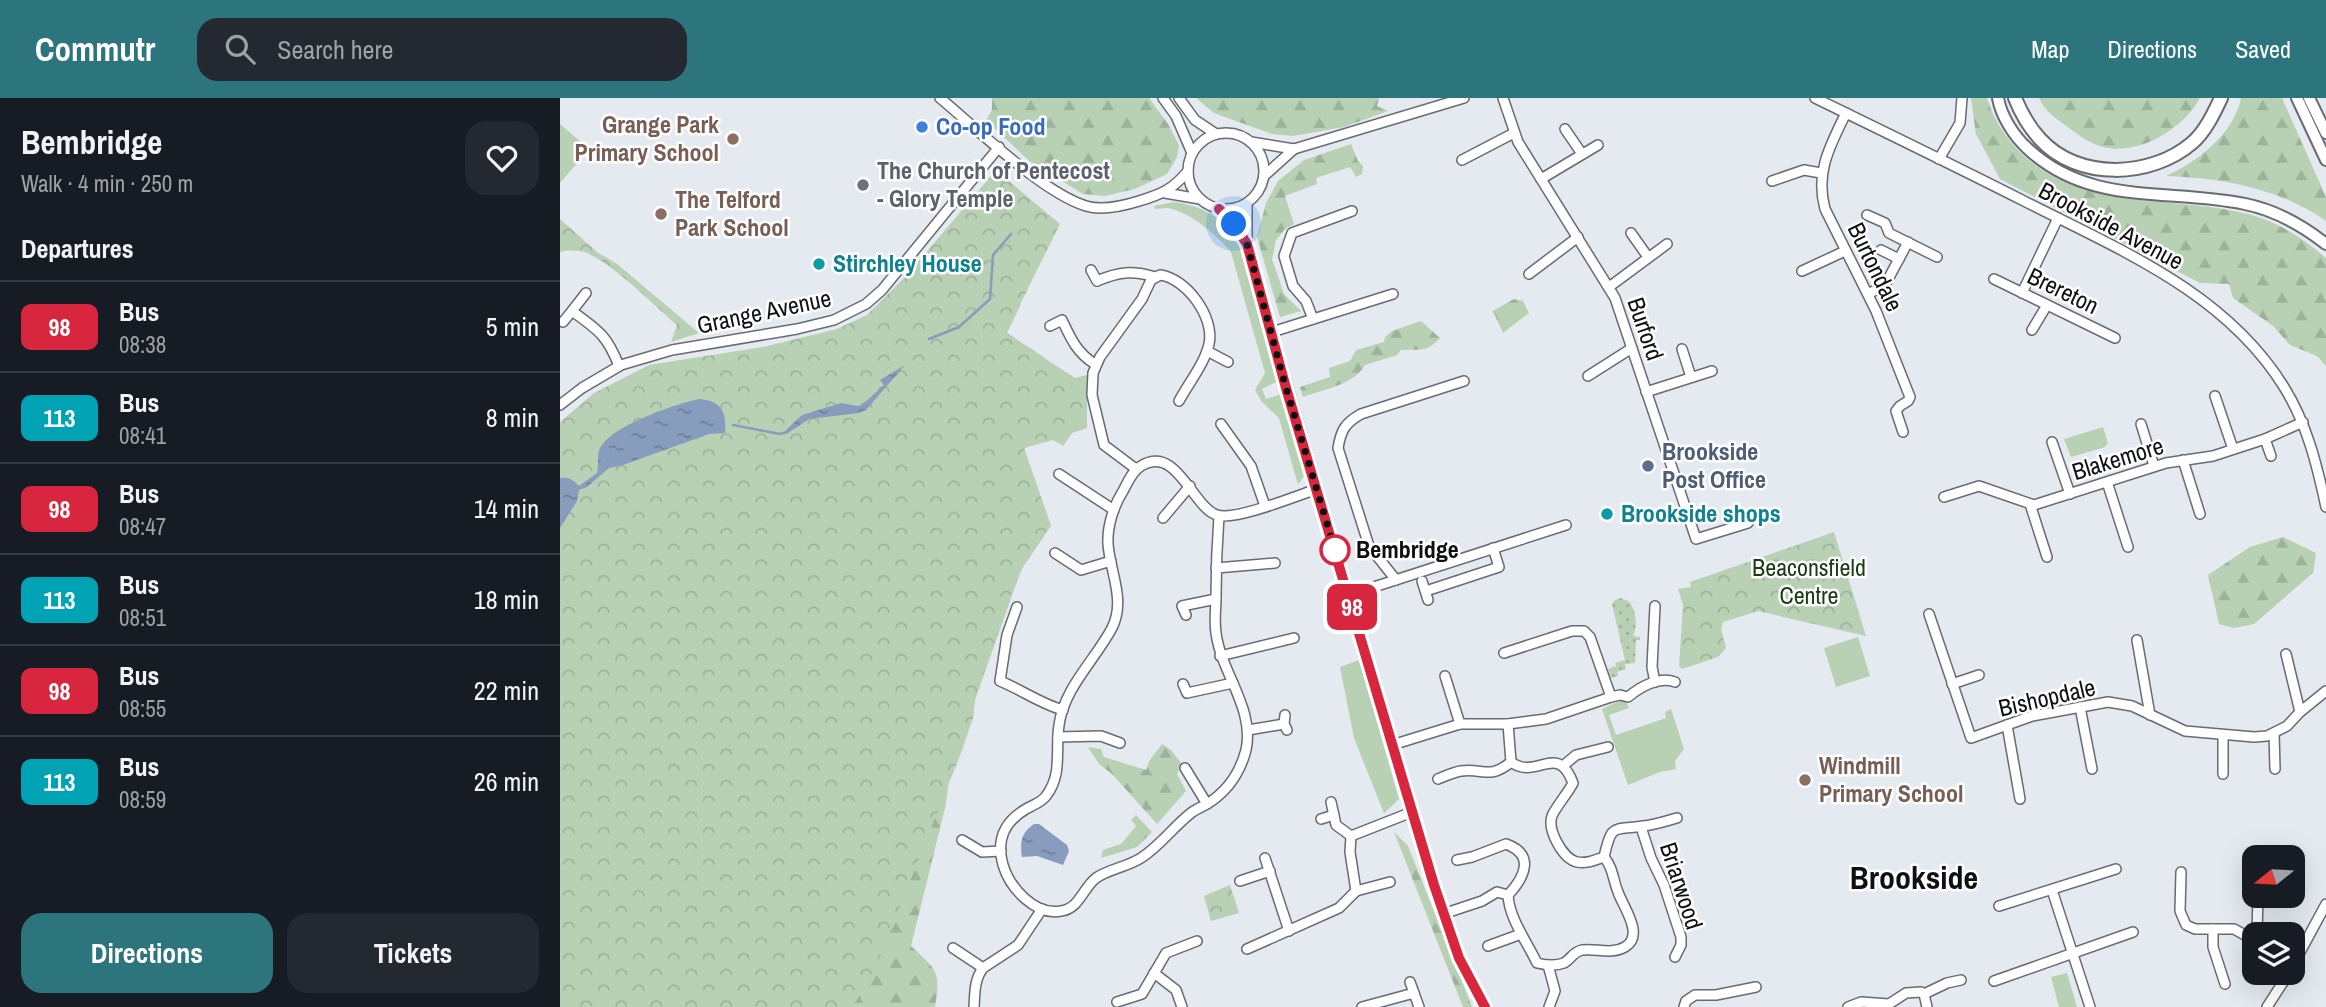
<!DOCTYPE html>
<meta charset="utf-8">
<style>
:root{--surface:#171b24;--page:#242831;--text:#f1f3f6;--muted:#9ea1a6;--line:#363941;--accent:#2c757c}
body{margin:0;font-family:"Archivo Narrow",sans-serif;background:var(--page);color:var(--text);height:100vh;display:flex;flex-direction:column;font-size:26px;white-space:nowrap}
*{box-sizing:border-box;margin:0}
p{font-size:23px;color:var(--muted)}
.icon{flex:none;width:38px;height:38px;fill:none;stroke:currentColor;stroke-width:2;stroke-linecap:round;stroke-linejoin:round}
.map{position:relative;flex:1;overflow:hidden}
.details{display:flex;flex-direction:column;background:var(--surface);width:560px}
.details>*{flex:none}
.badge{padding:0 14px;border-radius:10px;font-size:24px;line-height:46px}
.needle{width:46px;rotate:252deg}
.fabs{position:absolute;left:1682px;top:747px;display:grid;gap:14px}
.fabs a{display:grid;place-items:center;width:63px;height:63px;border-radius:14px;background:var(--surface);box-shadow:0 7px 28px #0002;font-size:35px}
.you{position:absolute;width:35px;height:35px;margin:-18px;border:5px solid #fff;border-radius:50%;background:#1a73e8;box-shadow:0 0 0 10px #1a73e833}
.map>.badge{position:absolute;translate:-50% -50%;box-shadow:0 0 0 4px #fff}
h2{padding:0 21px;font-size:26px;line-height:63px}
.round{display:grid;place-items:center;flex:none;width:74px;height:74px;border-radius:21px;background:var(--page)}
.overview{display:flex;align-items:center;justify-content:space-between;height:119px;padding:0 21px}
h1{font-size:33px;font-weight:800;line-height:52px}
.action{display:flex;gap:14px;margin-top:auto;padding:14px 21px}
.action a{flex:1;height:80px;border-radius:21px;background:var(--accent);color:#fff;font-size:28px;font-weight:800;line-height:80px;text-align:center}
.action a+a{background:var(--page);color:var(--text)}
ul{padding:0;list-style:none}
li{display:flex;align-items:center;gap:21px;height:91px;padding:0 21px;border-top:2px solid var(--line)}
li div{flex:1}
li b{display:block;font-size:26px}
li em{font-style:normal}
li .badge{min-width:77px;font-weight:700;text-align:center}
header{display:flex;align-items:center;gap:42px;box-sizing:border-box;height:98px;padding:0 35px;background:var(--accent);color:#fff}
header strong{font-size:33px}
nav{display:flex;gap:38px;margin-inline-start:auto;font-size:24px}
.search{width:490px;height:63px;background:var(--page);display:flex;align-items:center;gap:18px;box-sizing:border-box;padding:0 24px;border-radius:21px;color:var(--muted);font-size:26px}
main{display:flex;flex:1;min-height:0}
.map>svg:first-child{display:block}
.grass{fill:#b8d0b4}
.forest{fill:url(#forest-firs)}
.park{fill:url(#park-crowns)}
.garden{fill:url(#garden-dots)}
.water{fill:url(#water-ripples)}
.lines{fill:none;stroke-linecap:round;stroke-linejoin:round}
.stream{stroke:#889dbd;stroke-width:2.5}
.minor-casing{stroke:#686b71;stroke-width:12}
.major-casing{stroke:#686b71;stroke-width:14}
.highway-casing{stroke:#686b71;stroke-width:16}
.minor{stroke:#fff;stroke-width:9}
.major{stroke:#fff;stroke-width:10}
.highway{stroke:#fff;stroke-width:12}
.line-casing{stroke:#fff;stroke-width:16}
.line{stroke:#d7263d;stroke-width:10}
.walk{stroke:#0f1013;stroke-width:7;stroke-dasharray:0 12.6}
.shop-dot{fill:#3f7fe0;stroke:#fff;stroke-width:2.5}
.education-dot{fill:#8d6e63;stroke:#fff;stroke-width:2.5}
.worship-dot{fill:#6b7280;stroke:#fff;stroke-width:2.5}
.culture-dot{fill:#0f9aa8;stroke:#fff;stroke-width:2.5}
.service-dot{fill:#5c6f8a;stroke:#fff;stroke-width:2.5}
.stop-dot{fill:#fff;stroke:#d7263d;stroke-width:3.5}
.labels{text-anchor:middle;stroke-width:5;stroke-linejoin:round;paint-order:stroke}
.education-label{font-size:24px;font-weight:bold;fill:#785e54;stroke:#fff;text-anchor:start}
.shop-label{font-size:24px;font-weight:bold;fill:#366cbe;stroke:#fff;text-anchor:start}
.worship-label{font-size:24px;font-weight:bold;fill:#5b616d;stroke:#fff;text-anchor:start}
.street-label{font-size:24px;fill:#0f1013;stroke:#fff}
.culture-label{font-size:24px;font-weight:bold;fill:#0d838f;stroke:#fff;text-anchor:start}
.service-label{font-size:24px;font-weight:bold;fill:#4e5e75;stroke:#fff;text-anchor:start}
.stop-label{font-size:24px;font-weight:bold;fill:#0f1013;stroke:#fff;text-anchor:start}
.park-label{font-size:24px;fill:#183d12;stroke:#fff}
.district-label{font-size:32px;font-weight:bold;fill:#0f1013;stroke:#fff}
</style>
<header>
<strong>Commutr</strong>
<div class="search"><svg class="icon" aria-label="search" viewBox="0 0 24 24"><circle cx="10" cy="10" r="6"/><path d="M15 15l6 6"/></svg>Search here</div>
<nav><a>Map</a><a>Directions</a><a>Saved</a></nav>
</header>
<main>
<section class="details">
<div class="overview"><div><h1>Bembridge</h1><p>Walk · 4 min · 250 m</p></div><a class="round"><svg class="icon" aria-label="heart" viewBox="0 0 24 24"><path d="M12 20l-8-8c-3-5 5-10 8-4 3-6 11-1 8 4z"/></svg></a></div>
<h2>Departures</h2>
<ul>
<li><span class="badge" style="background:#d7263d;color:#fff">98</span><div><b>Bus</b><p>08:38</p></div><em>5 min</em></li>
<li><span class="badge" style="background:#00a3b4;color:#fff">113</span><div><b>Bus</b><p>08:41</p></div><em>8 min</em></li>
<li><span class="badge" style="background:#d7263d;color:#fff">98</span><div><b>Bus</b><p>08:47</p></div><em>14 min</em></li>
<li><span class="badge" style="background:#00a3b4;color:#fff">113</span><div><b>Bus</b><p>08:51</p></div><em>18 min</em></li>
<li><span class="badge" style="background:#d7263d;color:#fff">98</span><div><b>Bus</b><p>08:55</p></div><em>22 min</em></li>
<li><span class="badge" style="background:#00a3b4;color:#fff">113</span><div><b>Bus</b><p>08:59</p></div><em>26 min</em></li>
</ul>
<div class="action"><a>Directions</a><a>Tickets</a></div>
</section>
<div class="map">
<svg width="1766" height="909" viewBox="0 0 1766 909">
<defs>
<pattern id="forest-firs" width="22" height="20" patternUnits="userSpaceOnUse" patternTransform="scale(1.75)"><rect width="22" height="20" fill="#b8d0b4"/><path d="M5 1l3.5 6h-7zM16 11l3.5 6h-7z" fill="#9db29a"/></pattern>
<pattern id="park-crowns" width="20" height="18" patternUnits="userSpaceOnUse" patternTransform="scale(1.75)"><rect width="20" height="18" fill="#b8d0b4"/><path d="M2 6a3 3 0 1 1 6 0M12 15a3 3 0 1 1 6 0" fill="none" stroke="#9db29a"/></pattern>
<pattern id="garden-dots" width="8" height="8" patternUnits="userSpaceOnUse" patternTransform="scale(1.75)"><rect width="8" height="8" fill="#b8d0b4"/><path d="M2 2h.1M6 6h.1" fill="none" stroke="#9db29a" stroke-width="1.8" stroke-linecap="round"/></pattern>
<pattern id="water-ripples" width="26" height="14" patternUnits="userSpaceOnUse" patternTransform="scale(1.75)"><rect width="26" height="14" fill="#889dbd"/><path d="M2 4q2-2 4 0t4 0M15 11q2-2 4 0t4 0" fill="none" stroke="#6e7f98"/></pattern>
</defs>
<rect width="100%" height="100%" fill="#e5e9f0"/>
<g class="grass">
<polygon points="0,26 29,51 0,85"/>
<path d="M 614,104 C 638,107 665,119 677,141 L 718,283 L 702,291 L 706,301 L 721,296 L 745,376 L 738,387 L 719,320 L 702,304 L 695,292 L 705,275 L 671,154 C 656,137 634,117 612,111 C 607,109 601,111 595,111 L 594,108 Z"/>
<polygon points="1543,329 1548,345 1545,349 1511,359 1504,341"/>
<polygon points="1298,539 1310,578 1276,589 1264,550"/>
<polygon points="799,562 839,701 824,715 794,640 780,569"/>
<polygon points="1061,602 1066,604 1069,610 1049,617 1056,637 1106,620 1105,614 1111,611 1124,651 1115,663 1116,671 1100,674 1068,687 1042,611"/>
<polygon points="1507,875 1517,909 1499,909 1491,879"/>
</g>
<g class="forest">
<polygon points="432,0 589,0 608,26 619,47 617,59 607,76 575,91 545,98 523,96 469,63 426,22 432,12"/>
<polygon points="636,0 819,0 817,8 828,13 784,29 733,38 712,36 654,15"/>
<path d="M 1411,0 L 1427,0 C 1433,20 1443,35 1456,50 C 1517,115 1609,96 1688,116 C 1718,124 1743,140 1766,160 L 1766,268 L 1757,258 L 1730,247 L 1713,228 L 1673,200 L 1669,186 L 1640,185 L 1440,81 L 1416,36 Z"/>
<path d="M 1479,0 L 1640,0 C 1623,31 1579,58 1543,49 C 1528,45 1517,36 1505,27 C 1495,20 1484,12 1479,0 Z"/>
<path d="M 1681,0 L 1722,0 L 1766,99 L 1766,123 C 1719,90 1662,80 1606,78 C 1637,64 1674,36 1681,0 Z"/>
<polygon points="791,46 798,63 803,68 802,76 796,79 790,69 756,80 757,86 725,98 734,126 725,131 716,142 712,161 724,196 741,213 720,219 697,139 706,105 718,83 744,62"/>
<polygon points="954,201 963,203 969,215 943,235 933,213"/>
<path d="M 461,206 L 447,235 L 485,260 L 468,349 L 464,351 L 491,428 L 461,472 L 415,602 L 413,620 L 389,682 L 386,706 L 351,848 C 377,873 381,872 375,909 L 279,909 L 203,314 Z"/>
<path d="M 861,223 L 880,240 C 867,255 859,251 841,252 L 837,257 L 805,267 C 794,287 764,291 743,299 L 740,289 L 770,279 L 769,270 L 790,263 L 796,252 L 824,244 L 825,239 L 832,233 Z"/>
<polygon points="1723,439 1756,455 1753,475 1694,526 1674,530 1659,526 1648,477 1690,449"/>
<polygon points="602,646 611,652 622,666 617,676 626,693 597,726 552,676 539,666 528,649 541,651 544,659 586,672 590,662"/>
<polygon points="576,717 592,734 577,749 541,760 543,752 561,746 576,728 571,722"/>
<polygon points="834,734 848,748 912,909 903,909"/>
</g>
<g class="park">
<path d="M 436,72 L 500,126 L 446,235 L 515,280 L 527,277 L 527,330 L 512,335 L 503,348 L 493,342 L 464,350 L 491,428 C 454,464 433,552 415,602 L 413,620 L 401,655 L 317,866 L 298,900 L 291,909 L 0,909 L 0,324 L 34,295 L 89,267 L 203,249 L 277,231 L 307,217 L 347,177 Z"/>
<path d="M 0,121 L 37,154 L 57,166 L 139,235 L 111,244 L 117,227 C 90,204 58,170 27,155 C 19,152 8,152 0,154 Z"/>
<polygon points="1274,434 1306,538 1198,513 1163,524 1161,531 1166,550 1158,559 1122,571 1119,568 1123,507 1118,491 1131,489 1130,484"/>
<polygon points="670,787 679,815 651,823 644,798"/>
</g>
<path class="garden" d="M 1061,500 L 1070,504 C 1076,515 1078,528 1073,538 L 1080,539 L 1080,542 L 1076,542 L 1075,565 L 1065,566 L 1066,571 L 1057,574 L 1058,578 L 1051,580 L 1048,571 L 1056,568 L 1055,565 L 1065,562 L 1052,506 L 1055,502 Z"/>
<g class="water">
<polygon points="345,267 306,312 299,315 249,321 228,335 226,332 242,317 281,305 298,308 303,306 324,287 320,282"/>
<path d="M 139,301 C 161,303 167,313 165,335 L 149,336 L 63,367 L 49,370 L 27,389 L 19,392 L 17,403 L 0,430 L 0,380 C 10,379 13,382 19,388 L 37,375 C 39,368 37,360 39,353 C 46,329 116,306 139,301 Z"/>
<path d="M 474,726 L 479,726 L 507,747 L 509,753 L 503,767 L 477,758 L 462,759 C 460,744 461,735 474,726 Z"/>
</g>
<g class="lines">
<g class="stream">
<polyline points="369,241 399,229 430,201 433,157 451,136"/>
<polyline points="173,327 220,336 227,334"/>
</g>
<defs>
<g id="minor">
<path d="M 380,0 C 416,30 483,95 526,108 C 542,113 563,108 579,103 C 602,96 612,92 628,73"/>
<polyline points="603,0 616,18 632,55"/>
<polyline points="619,0 635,22 656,36"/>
<polyline points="943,0 958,44 1055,200 1136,441 1188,425"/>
<path d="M 1255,0 C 1325,34 1395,68 1464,103 C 1560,152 1665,194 1724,289 C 1747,326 1757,367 1766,409"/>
<path d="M 1286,15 C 1270,48 1255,74 1265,111 L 1316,213 L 1346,289 L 1350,299 L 1348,303 L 1340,308 L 1336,313 L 1343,334"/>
<polyline points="1005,31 1022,56"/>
<circle cx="666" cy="73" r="38"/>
<polyline points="691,44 734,51 904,0"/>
<polyline points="1379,61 1400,25 1402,0"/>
<polyline points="902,62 954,35"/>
<polyline points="704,78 734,51"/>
<polyline points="981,81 1038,47"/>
<polyline points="1212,83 1244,72 1261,75"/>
<polyline points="605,95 640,101"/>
<polyline points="687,105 687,146 691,164 883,816 899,860 925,909"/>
<polyline points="659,111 674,126 686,145"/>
<polyline points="1307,117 1325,125 1329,135 1377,159"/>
<polyline points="1071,135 1088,159"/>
<polyline points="1321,152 1339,161"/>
<path d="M 531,172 L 537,183 C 558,174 572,172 595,179"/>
<polyline points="1242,173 1285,153"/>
<polyline points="969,176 1018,139"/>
<polyline points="1434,181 1555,240"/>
<polyline points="1049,189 1107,146"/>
<path d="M 26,195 L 12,213 C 38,232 47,237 59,268"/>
<polyline points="1462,195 1498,120"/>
<polyline points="1308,196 1325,187 1348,144"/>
<polyline points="753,221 746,203 733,188 724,158 732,135 792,113"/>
<polyline points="3,224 12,213"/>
<path d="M 490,228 L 502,222 C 511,241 517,255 535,266"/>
<polyline points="1472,232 1487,207"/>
<polyline points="712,234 833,196"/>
<polyline points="1122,251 1131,279"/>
<polyline points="647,253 668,264"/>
<polyline points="1028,278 1072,250"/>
<polyline points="1086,294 1152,273"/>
<polyline points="1655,298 1673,351"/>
<polyline points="0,307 22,290 61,267 112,252 237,231 274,222 306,206 322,192 439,49"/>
<polyline points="661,326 691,368 705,408"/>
<polyline points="1581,326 1594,368"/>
<polyline points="1705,341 1711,358"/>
<polyline points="1492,344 1510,396"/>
<polyline points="1623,362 1640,416"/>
<path d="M 576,371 L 544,347 L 532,297 L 533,275 L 540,259 L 582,201 L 591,182 L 600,177 C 626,180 655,219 649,246 C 645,265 628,286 619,303"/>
<polyline points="499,376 554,412"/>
<polyline points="1547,384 1568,449"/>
<polyline points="1384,399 1419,388 1474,407 1606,365 1653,358 1705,341 1743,324"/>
<polyline points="1470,406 1487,459"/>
<path d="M 659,418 C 657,445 656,471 656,498 C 656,510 654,523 656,535 C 661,575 695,610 686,652 C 680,675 668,693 647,706 C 642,709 636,711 631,715 C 613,729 600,748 581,760 C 567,769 549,771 536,780 C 523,790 519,811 501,813 C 475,818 450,790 443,767 C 436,742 444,724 466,711 C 473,707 482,704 486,698 C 503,676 495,652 499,627 C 504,590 535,562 552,530 C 566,502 550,474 548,446 C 547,428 554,407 563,393 C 568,384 572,373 581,368 C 617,346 632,409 657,417 C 675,423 736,398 757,391"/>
<polyline points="603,420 630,388"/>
<polyline points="495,455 521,472 551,463"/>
<polyline points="656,470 715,465"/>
<path d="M 836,482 L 809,448 L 778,350 C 781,332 785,325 801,316 L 904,283"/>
<polyline points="862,483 868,502"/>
<polyline points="866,493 939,469 933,450"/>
<polyline points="789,497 1006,427"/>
<path d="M 457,509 L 447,537 L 440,583 C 462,592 481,606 503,612"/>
<polyline points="1369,516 1411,640 1472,618 1548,604 1572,608 1625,633 1694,639 1707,638 1727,628 1740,614 1766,593"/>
<polyline points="626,517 622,508 656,501"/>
<polyline points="1577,542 1590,617"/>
<polyline points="944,555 1012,533 1024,533 1030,539 1051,599"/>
<polyline points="1726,556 1740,614"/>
<polyline points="660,558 734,540"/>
<polyline points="885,578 900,626"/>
<polyline points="1095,584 1092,569 1095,508"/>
<polyline points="623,586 627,595 673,585"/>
<polyline points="1392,586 1419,577"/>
<polyline points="1520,609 1532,671"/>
<polyline points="725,617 724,626 727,632"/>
<polyline points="948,626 951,664"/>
<polyline points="1447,627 1460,701"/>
<polyline points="688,632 724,626"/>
<polyline points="1714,635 1715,671"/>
<polyline points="498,639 541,638 560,645"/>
<path d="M 832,647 L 900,626 L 948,626 L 986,621 L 1051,599 L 1060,597 L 1068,599 C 1080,589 1099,578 1115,584"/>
<polyline points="1003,668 1016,657 1048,649"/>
<polyline points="625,670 647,706"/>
<polyline points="1663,676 1663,637"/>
<path d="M 878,681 C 885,678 894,674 901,673 C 924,670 929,682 951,664 C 977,683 997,643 1013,685 C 1008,695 995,710 992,718 C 987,732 1003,761 1017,764 C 1027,766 1035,762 1044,759 C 1053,769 1053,782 1058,794 C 1063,809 1085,837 1065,849 C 1051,857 1036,850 1022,852 C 1013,854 1011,861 1004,865 C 996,868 985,867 977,865 C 967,844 949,820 948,797 L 937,794 L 922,803 L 883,816"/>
<polyline points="771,704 776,727 791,738"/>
<polyline points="761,721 774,717"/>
<polyline points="1081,729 1091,760 1104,787 1121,839 1121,847 1115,859"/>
<polyline points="402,742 422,754 441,753"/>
<path d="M 1044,759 C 1052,724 1053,733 1083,728 C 1094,727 1106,723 1117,720"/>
<polyline points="705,760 729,833"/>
<path d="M 897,762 L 912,759 L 946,746 C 976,757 964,780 948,797"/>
<polyline points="1621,774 1620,813 1626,827 1635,831 1674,831 1694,842"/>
<polyline points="680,783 710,773"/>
<polyline points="830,784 796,793 790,754 791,738 852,714"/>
<polyline points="1492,792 1530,909"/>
<polyline points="1439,808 1556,771"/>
<polyline points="1653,831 1653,849 1665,886"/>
<polyline points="1697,836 1698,798"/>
<polyline points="928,848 961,836"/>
<polyline points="393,850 423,870"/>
<polyline points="687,851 779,810 796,793"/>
<polyline points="988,867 995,893 989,909"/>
<polyline points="1732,869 1766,806"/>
<polyline points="594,875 616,892 622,909"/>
<polyline points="1434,883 1573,834"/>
<polyline points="850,884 854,895"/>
<polyline points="1364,896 1387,885 1401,882"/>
<polyline points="557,904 582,896 606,855 637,843"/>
<path d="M 414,909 C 415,895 414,882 423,870 L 458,847 L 482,811"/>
<polyline points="802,909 854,895 859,909"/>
<polyline points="1124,909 1126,903 1135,897 1156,897 1196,889"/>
<polyline points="1288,909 1301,904 1329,906 1346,895 1361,894 1364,896 1367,909"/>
<polyline points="1707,909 1729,875"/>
</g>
<g id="major">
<path d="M 1438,0 C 1441,18 1454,38 1467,50 C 1529,109 1609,90 1685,106 C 1715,112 1743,128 1766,146"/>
<polyline points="1737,0 1766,62"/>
<polyline points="1749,0 1766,35"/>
</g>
<path id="highway" d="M 1455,0 C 1461,15 1469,29 1480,41 C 1518,83 1591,80 1632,45 C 1645,34 1654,15 1661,0"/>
</defs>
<use href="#minor" class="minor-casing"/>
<use href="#major" class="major-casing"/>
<use href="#highway" class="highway-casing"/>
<use href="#minor" class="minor"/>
<use href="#major" class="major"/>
<use href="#highway" class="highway"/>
</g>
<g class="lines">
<defs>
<polyline id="line" points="659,111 674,126 687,146 726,290 874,787 899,860 925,909"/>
</defs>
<use href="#line" class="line-casing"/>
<use href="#line" class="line"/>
<polyline class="walk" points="674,126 687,146 726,290 775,452"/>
</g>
<circle class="shop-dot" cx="362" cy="29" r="7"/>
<g class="education-dot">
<circle cx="173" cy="41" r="7"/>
<circle cx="101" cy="116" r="7"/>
<circle cx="1245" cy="682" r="7"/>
</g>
<circle class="worship-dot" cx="303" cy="87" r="7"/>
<g class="culture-dot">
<circle cx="259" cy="166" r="7"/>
<circle cx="1047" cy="416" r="7"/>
</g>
<circle class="service-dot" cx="1088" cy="368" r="7"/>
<circle class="stop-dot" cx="775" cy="452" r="14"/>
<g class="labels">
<g class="education-label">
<text x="159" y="35" text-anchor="end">Grange Park<tspan x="159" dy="28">Primary School</tspan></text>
<text x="115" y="110">The Telford<tspan x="115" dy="28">Park School</tspan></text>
<text x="1259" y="676">Windmill<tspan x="1259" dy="28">Primary School</tspan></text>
</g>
<g class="shop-label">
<text x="376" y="37">Co-op Food</text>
</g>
<g class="worship-label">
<text x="317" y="81">The Church of Pentecost<tspan x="317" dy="28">- Glory Temple</tspan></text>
</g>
<g class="street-label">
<text transform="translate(1551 128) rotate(28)" y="8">Brookside Avenue</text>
<text transform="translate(1315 169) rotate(64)" y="8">Burtondale</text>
<text transform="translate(1503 193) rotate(26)" y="8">Brereton</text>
<text transform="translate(204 214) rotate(-12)" y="8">Grange Avenue</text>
<text transform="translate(1085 231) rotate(71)" y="8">Burford</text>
<text transform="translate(1558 361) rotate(-17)" y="8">Blakemore</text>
<text transform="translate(1487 600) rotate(-13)" y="8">Bishopdale</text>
<text transform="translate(1121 788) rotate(72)" y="8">Briarwood</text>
</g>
<g class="culture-label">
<text x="273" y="174">Stirchley House</text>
<text x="1061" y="424">Brookside shops</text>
</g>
<g class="service-label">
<text x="1102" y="362">Brookside<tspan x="1102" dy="28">Post Office</tspan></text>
</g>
<g class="stop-label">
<text x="796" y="460">Bembridge</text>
</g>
<g class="park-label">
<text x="1249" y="478">Beaconsfield<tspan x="1249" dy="28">Centre</tspan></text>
</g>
<g class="district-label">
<text x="1354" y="791">Brookside</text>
</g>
</g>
</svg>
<div class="fabs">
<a><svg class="needle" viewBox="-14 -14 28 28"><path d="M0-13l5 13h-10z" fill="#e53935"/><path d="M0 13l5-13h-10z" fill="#9ea1a6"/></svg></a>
<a><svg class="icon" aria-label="layers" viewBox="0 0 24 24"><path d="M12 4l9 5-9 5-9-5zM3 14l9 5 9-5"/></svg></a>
</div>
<div class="you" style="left:674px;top:126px"></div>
<b class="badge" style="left:792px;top:509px;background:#d7263d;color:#fff">98</b>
</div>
</main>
